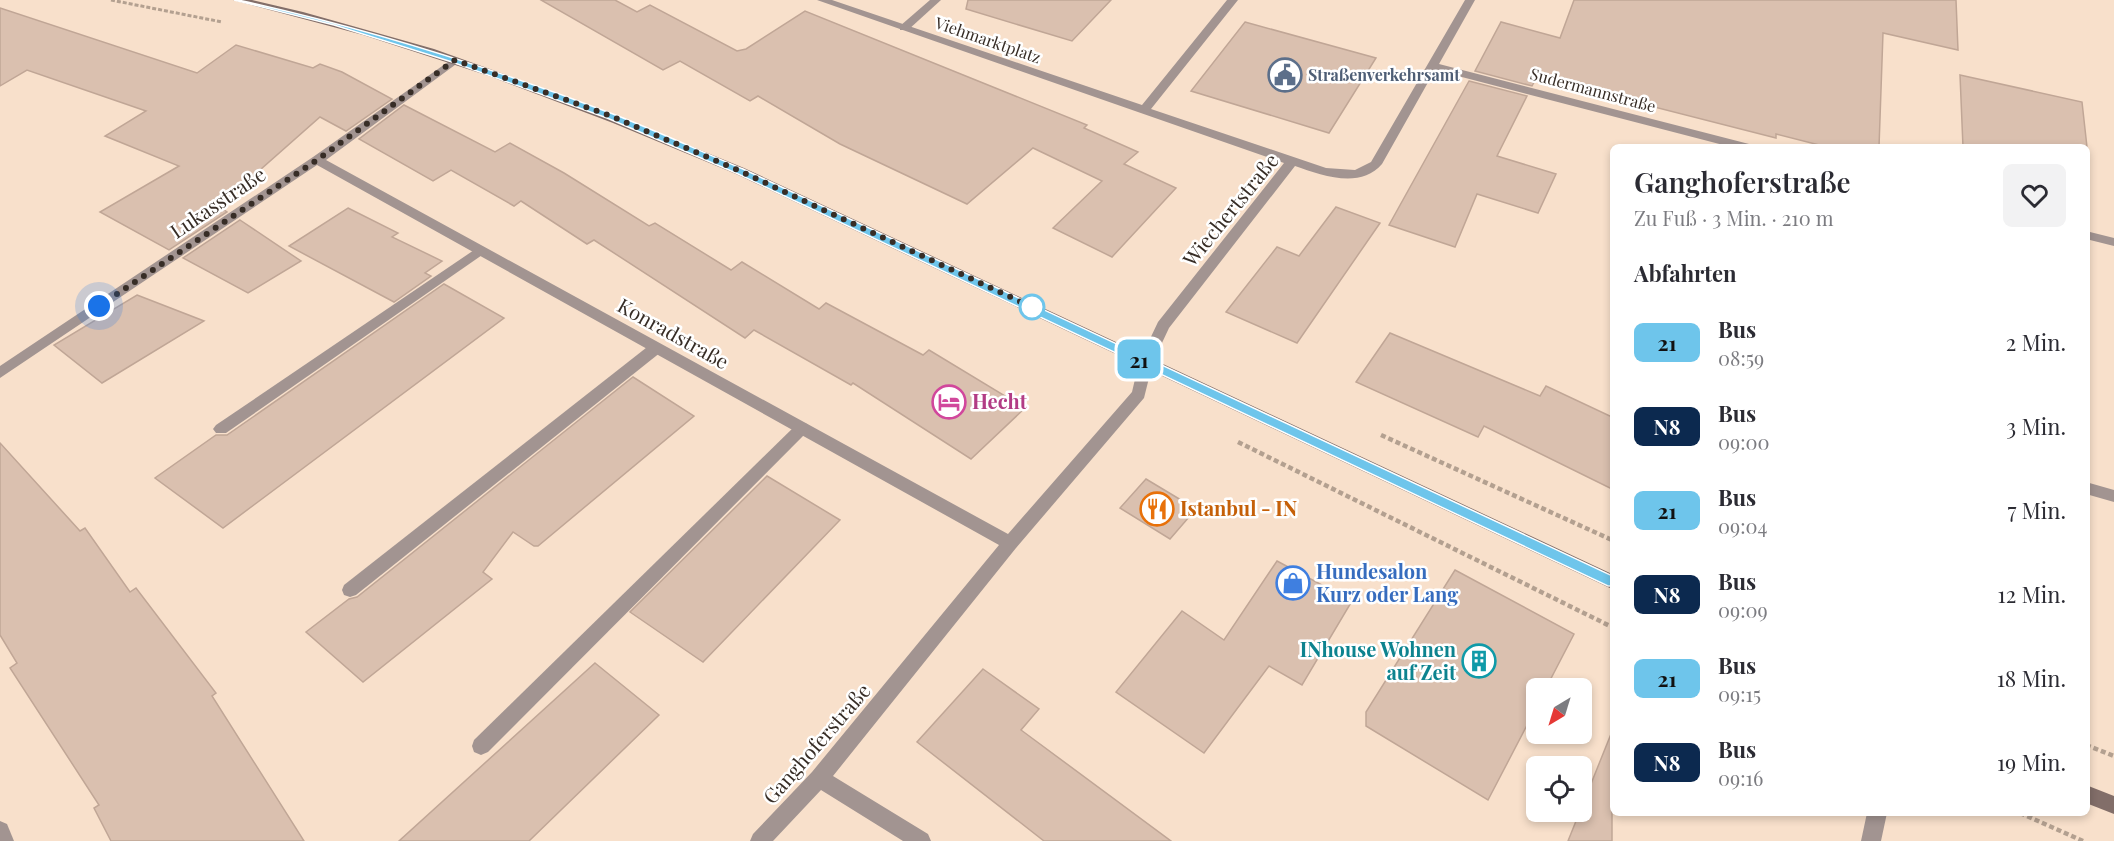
<!DOCTYPE html>
<html lang="de">
<meta charset="utf-8">
<style>
:root{--surface:#fff;--page:#f2f2f3;--text:#2b2b33;--muted:#7c7c81}
body{margin:0;font-family:"Playfair Display",serif;background:var(--page);color:var(--text);height:100vh;display:flex;flex-direction:column;font-size:22px;white-space:nowrap}
*{box-sizing:border-box;margin:0}
p{font-size:20px;color:var(--muted)}
.icon{flex:none;width:33px;height:33px;fill:none;stroke:currentColor;stroke-width:2;stroke-linecap:round;stroke-linejoin:round}
.map{position:relative;flex:1;overflow:hidden}
.details{position:absolute;left:1610px;top:144px;width:480px;height:672px;display:flex;flex-direction:column;background:var(--surface);border-radius:9px;box-shadow:0 3px 9px #0003}
.details>*{flex:none}
.badge{padding:0 12px;border-radius:9px;font-size:21px;line-height:39px}
.needle{width:39px;rotate:218deg}
.buttons{position:absolute;left:1526px;top:678px;display:grid;gap:12px}
.buttons a{display:grid;place-items:center;width:66px;height:66px;border-radius:9px;background:var(--surface);box-shadow:0 3px 9px #0003;font-size:30px}
.you{position:absolute;width:30px;height:30px;margin:-15px;border:4px solid #fff;border-radius:50%;background:#1a73e8;box-shadow:0 0 0 9px #1a73e833}
.map>.badge{position:absolute;translate:-50% -50%;box-shadow:0 0 0 3px #fff}
h2{padding:0 24px;font-size:22px;line-height:54px}
.round{display:grid;place-items:center;flex:none;width:63px;height:63px;border-radius:9px;background:var(--page)}
.headline{display:flex;align-items:center;justify-content:space-between;height:102px;padding:0 24px}
h1{font-size:28px;font-weight:600;line-height:45px}
ul{padding:0;list-style:none}
li{display:flex;align-items:center;gap:18px;height:84px;padding:0 24px}
li div{flex:1}
li b{display:block;font-size:22px}
li em{font-style:normal}
li .badge{min-width:66px;font-weight:700;text-align:center}
.map>svg:first-child{display:block}
.building{fill:#dac0af;stroke:#c0a696;stroke-width:1.5}
.lines{fill:none;stroke-linecap:round;stroke-linejoin:round}
.path-far1{stroke:#b3a090;stroke-width:3;stroke-dasharray:4 2;stroke-linecap:butt}
.path{stroke:#b3a090;stroke-width:4.5;stroke-dasharray:5 3;stroke-linecap:butt}
.lane{fill:#a29491;fill-rule:evenodd}
.street{fill:#a29491;fill-rule:evenodd}
.secondary{fill:#826e69;fill-rule:evenodd}
.line{fill:#6ec5eb;stroke:#fff;stroke-width:1.5}
.walk{stroke:#372d26;stroke-width:6;stroke-dasharray:0 10.8}
.stop-dot{fill:#fff;stroke:#6ec5eb;stroke-width:3}
.labels{text-anchor:middle;stroke-width:5;stroke-linejoin:round;paint-order:stroke}
.far-street-label{font-size:16px;fill:#372d26;stroke:#fff}
.far-service-label{font-size:16px;font-weight:bold;fill:#4e5e75;stroke:#fff;text-anchor:start}
.street-label{font-size:20px;fill:#372d26;stroke:#fff}
.hotel-label{font-size:20px;font-weight:bold;fill:#b23c85;stroke:#fff;text-anchor:start}
.food-label{font-size:20px;font-weight:bold;fill:#c56008;stroke:#fff;text-anchor:start}
.shop-label{font-size:20px;font-weight:bold;fill:#366cbe;stroke:#fff;text-anchor:start}
.culture-label{font-size:20px;font-weight:bold;fill:#0d838f;stroke:#fff;text-anchor:end}
</style>
<div class="map">
<svg width="2114" height="841" viewBox="0 0 2114 841">
<rect width="100%" height="100%" fill="#f8e0cb"/>
<g class="building">
<polygon points="541,0 615,0 637,12 650,5 737,51 746,49 805,11 1087,125 1084,128 1138,152 1124,164 1176,188 1112,257 1053,228 1102,181 1033,148 967,204 840,144 758,96 750,101 680,61 663,70"/>
<polygon points="968,0 1111,0 1072,41 966,9"/>
<polygon points="1574,0 1956,0 1958,50 1883,33 1879,147 1827,147 1776,134 1776,138 1537,77 1532,86 1475,71 1501,22 1560,38"/>
<polygon points="0,8 197,73 236,45 313,68 320,64 342,72 392,99 346,131 320,117 219,206 227,212 169,250 100,212 179,166 105,136 146,111 27,70 0,86"/>
<polygon points="1245,22 1376,58 1329,133 1191,91"/>
<polygon points="1960,75 2082,102 2087,147 1963,147"/>
<polygon points="1469,81 1527,96 1497,156 1556,174 1538,213 1477,194 1455,247 1389,225"/>
<polygon points="404,105 495,152 510,143 564,173 649,226 655,223 731,270 742,262 819,309 826,303 923,355 929,350 1025,408 971,459 853,383 851,385 754,330 745,338 594,240 587,244 521,201 514,206 451,170 433,181 359,139"/>
<polygon points="1336,207 1380,223 1297,343 1226,312 1277,247 1299,256"/>
<polygon points="348,208 398,233 392,237 442,261 425,273 431,276 394,302 289,246"/>
<polygon points="240,220 301,261 248,293 183,258"/>
<polygon points="444,284 504,318 223,528 155,478 216,435 227,435"/>
<polygon points="137,295 204,321 102,383 54,345"/>
<polygon points="1390,333 1540,396 1546,386 1612,417 1612,489 1484,426 1478,437 1356,382"/>
<polygon points="633,377 694,416 538,546 534,546 513,532 483,572 492,579 363,682 306,632 349,599 357,597"/>
<polygon points="0,443 80,531 85,528 130,592 136,588 216,693 212,696 304,841 111,841 94,808 99,805 10,668 17,663 0,635"/>
<polygon points="767,476 840,520 703,662 630,612"/>
<polygon points="1146,479 1196,509 1170,539 1120,508"/>
<polygon points="1277,561 1352,601 1302,685 1269,666 1204,753 1116,692 1182,611 1224,640"/>
<polygon points="1455,570 1574,634 1546,688 1536,688 1536,708 1488,800 1366,726 1366,712"/>
<polygon points="595,663 659,715 529,841 399,841"/>
<polygon points="983,669 1039,709 1021,730 1171,841 1044,841 917,742"/>
<polygon points="1611,734 1612,734 1612,841 1568,841"/>
</g>
<g class="lines">
<polyline class="path-far1" points="111,0 222,22"/>
<g class="path">
<polyline points="1381,435 1612,540"/>
<polyline points="1238,442 1612,627"/>
<polyline points="2086,745 2114,756"/>
<polyline points="2020,813 2083,841"/>
</g>
<g class="lane">
<polygon points="930,0 941,0 908,30 900,30 900,26"/>
<polygon points="480,246 487,250 485,253 226,433 216,433 213,429 216,425"/>
<polygon points="656,343 663,348 661,352 356,595 350,597 344,595 342,590 344,585 651,344"/>
<polygon points="802,422 807,424 810,428 807,432 488,752 481,755 474,752 472,746 474,740 797,424"/>
</g>
<g class="street">
<path d="M 817,0 L 832,0 L 1142,105 L 1227,0 L 1238,0 L 1151,109 L 1326,168 L 1355,170 L 1371,162 L 1465,0 L 1475,0 L 1439,64 L 1749,144 L 1751,147 L 1731,147 L 1435,70 L 1382,164 C 1360,190 1321,175 1295,166 L 1169,328 L 1153,362 L 1144,398 L 1016,548 L 833,776 L 928,834 L 931,841 L 903,841 L 821,790 L 773,841 L 750,841 L 753,834 L 812,772 L 999,545 L 317,165 L 0,378 L 0,366 L 313,157 L 455,57 L 461,60 L 459,62 L 326,160 L 1008,534 L 1132,392 L 1139,362 L 1158,322 L 1284,163 Z"/>
<polygon points="2086,231 2114,238 2114,246 2086,239"/>
<polygon points="2086,482 2114,490 2114,502 2086,494"/>
<polygon points="1867,813 1887,813 1881,841 1861,841"/>
<polygon points="0,821 7,824 14,841 0,841"/>
</g>
<g class="secondary">
<polygon points="233,0 252,0 303,12 434,49 559,94 683,143 744,168 1612,574 1612,589 736,174 613,123 489,76 363,35"/>
<polygon points="2086,785 2114,796 2114,814 2086,803"/>
</g>
</g>
<path class="line" d="M 234,0 L 238,0 C 366,28 490,67 613,114 C 657,131 700,151 743,169 L 1617,578 L 1619,582 L 1617,586 L 1608,586 L 736,173 L 607,118 L 452,62 L 334,25 Z"/>
<g class="lines">
<polyline class="walk" points="99,306 317,160 455,60 611,116 740,171 1032,307"/>
</g>
<defs>
<symbol id="civic-ring" viewBox="-11 -11 22 22"><circle r="9.5" fill="#fff" stroke="#5c6f8a" stroke-width="1.5"/><path d="M-.6-6.5H3V-4.5H.6V-3L4-1V1h2V6H-6V1h2V-1L-.6-3ZM-1.2 2.5V6h2.4V2.5Z" fill="#5c6f8a"/></symbol>
<symbol id="hotel-ring" viewBox="-11 -11 22 22"><circle r="9.5" fill="#fff" stroke="#d1479c" stroke-width="1.5"/><path d="M-6-4.5h1.5V1H6V5H4.5V3h-9V5H-6ZM-4 0a1.8 1.8 0 1 1 3.6 0ZM.5 0V-2.5h3Q6-2.5 6 0Z" fill="#d1479c"/></symbol>
<symbol id="restaurant-ring" viewBox="-11 -11 22 22"><circle r="9.5" fill="#fff" stroke="#e8710a" stroke-width="1.5"/><path d="M-5-6h1v4h1v-4h1v4h1v-4h1v5L-1.5 .5V6h-2V.5L-5-1ZM5-6V6H3V1.5H1.5Q1.5-4 5-6Z" fill="#e8710a"/></symbol>
<symbol id="shop-ring" viewBox="-11 -11 22 22"><circle r="9.5" fill="#fff" stroke="#3f7fe0" stroke-width="1.5"/><path d="M-5-2.5h2.3a2.7 3.5 0 0 1 5.4 0H5L5.5 6h-11ZM-1.5-2.5h3a1.5 2.3 0 0 0-3 0Z" fill="#3f7fe0"/></symbol>
<symbol id="building-ring" viewBox="-11 -11 22 22"><circle r="9.5" fill="#fff" stroke="#0f9aa8" stroke-width="1.5"/><path d="M-4-6H4V6H1V3H-1V6H-4ZM-2.5-4.3h1.7v1.8h-1.7ZM.8-4.3h1.7v1.8H.8ZM-2.5-1h1.7V.8h-1.7ZM.8-1h1.7V.8H.8Z" fill="#0f9aa8"/></symbol>
</defs>
<g fill-rule="evenodd">
<use href="#civic-ring" x="1266" y="56" width="38" height="38"/>
<use href="#hotel-ring" x="930" y="383" width="38" height="38"/>
<use href="#restaurant-ring" x="1138" y="490" width="38" height="38"/>
<use href="#shop-ring" x="1274" y="564" width="38" height="38"/>
<use href="#building-ring" x="1460" y="642" width="38" height="38"/>
</g>
<circle class="stop-dot" cx="1032" cy="307" r="12"/>
<g class="labels">
<g class="far-street-label">
<text transform="translate(988 40) rotate(19)" y="6">Viehmarktplatz</text>
<text transform="translate(1593 90) rotate(15)" y="6">Sudermannstraße</text>
</g>
<g class="far-service-label">
<text x="1308" y="81">Straßenverkehrsamt</text>
</g>
<g class="street-label">
<text transform="translate(218 203) rotate(-34)" y="7">Lukasstraße</text>
<text transform="translate(1231 210) rotate(-51)" y="7">Wiechertstraße</text>
<text transform="translate(673 334) rotate(29)" y="7">Konradstraße</text>
<text transform="translate(817 744) rotate(-49)" y="7">Ganghoferstraße</text>
</g>
<g class="hotel-label">
<text x="972" y="409">Hecht</text>
</g>
<g class="food-label">
<text x="1180" y="516">Istanbul - IN</text>
</g>
<g class="shop-label">
<text x="1316" y="579">Hundesalon<tspan x="1316" dy="23">Kurz oder Lang</tspan></text>
</g>
<g class="culture-label">
<text x="1456" y="657">INhouse Wohnen<tspan x="1456" dy="23">auf Zeit</tspan></text>
</g>
</g>
</svg>
<div class="buttons">
<a><svg class="needle" viewBox="-14 -14 28 28"><path d="M0-13l5 13h-10z" fill="#e53935"/><path d="M0 13l5-13h-10z" fill="#7c7c81"/></svg></a>
<a><svg class="icon" aria-label="locate" viewBox="0 0 24 24"><circle cx="12" cy="12" r="6"/><path d="M12 2v4M12 18v4M2 12h4M18 12h4"/></svg></a>
</div>
<div class="you" style="left:99px;top:306px"></div>
<b class="badge" style="left:1139px;top:359px;background:#6ec5eb;color:#111">21</b>
<section class="details">
<div class="headline"><div><h1>Ganghoferstraße</h1><p>Zu Fuß · 3 Min. · 210 m</p></div><a class="round"><svg class="icon" aria-label="heart" viewBox="0 0 24 24"><path d="M12 20l-8-8c-3-5 5-10 8-4 3-6 11-1 8 4z"/></svg></a></div>
<h2>Abfahrten</h2>
<ul>
<li><span class="badge" style="background:#6ec5eb;color:#111">21</span><div><b>Bus</b><p>08:59</p></div><em>2 Min.</em></li>
<li><span class="badge" style="background:#0c294f;color:#fff">N8</span><div><b>Bus</b><p>09:00</p></div><em>3 Min.</em></li>
<li><span class="badge" style="background:#6ec5eb;color:#111">21</span><div><b>Bus</b><p>09:04</p></div><em>7 Min.</em></li>
<li><span class="badge" style="background:#0c294f;color:#fff">N8</span><div><b>Bus</b><p>09:09</p></div><em>12 Min.</em></li>
<li><span class="badge" style="background:#6ec5eb;color:#111">21</span><div><b>Bus</b><p>09:15</p></div><em>18 Min.</em></li>
<li><span class="badge" style="background:#0c294f;color:#fff">N8</span><div><b>Bus</b><p>09:16</p></div><em>19 Min.</em></li>
</ul>
</section>
</div>
